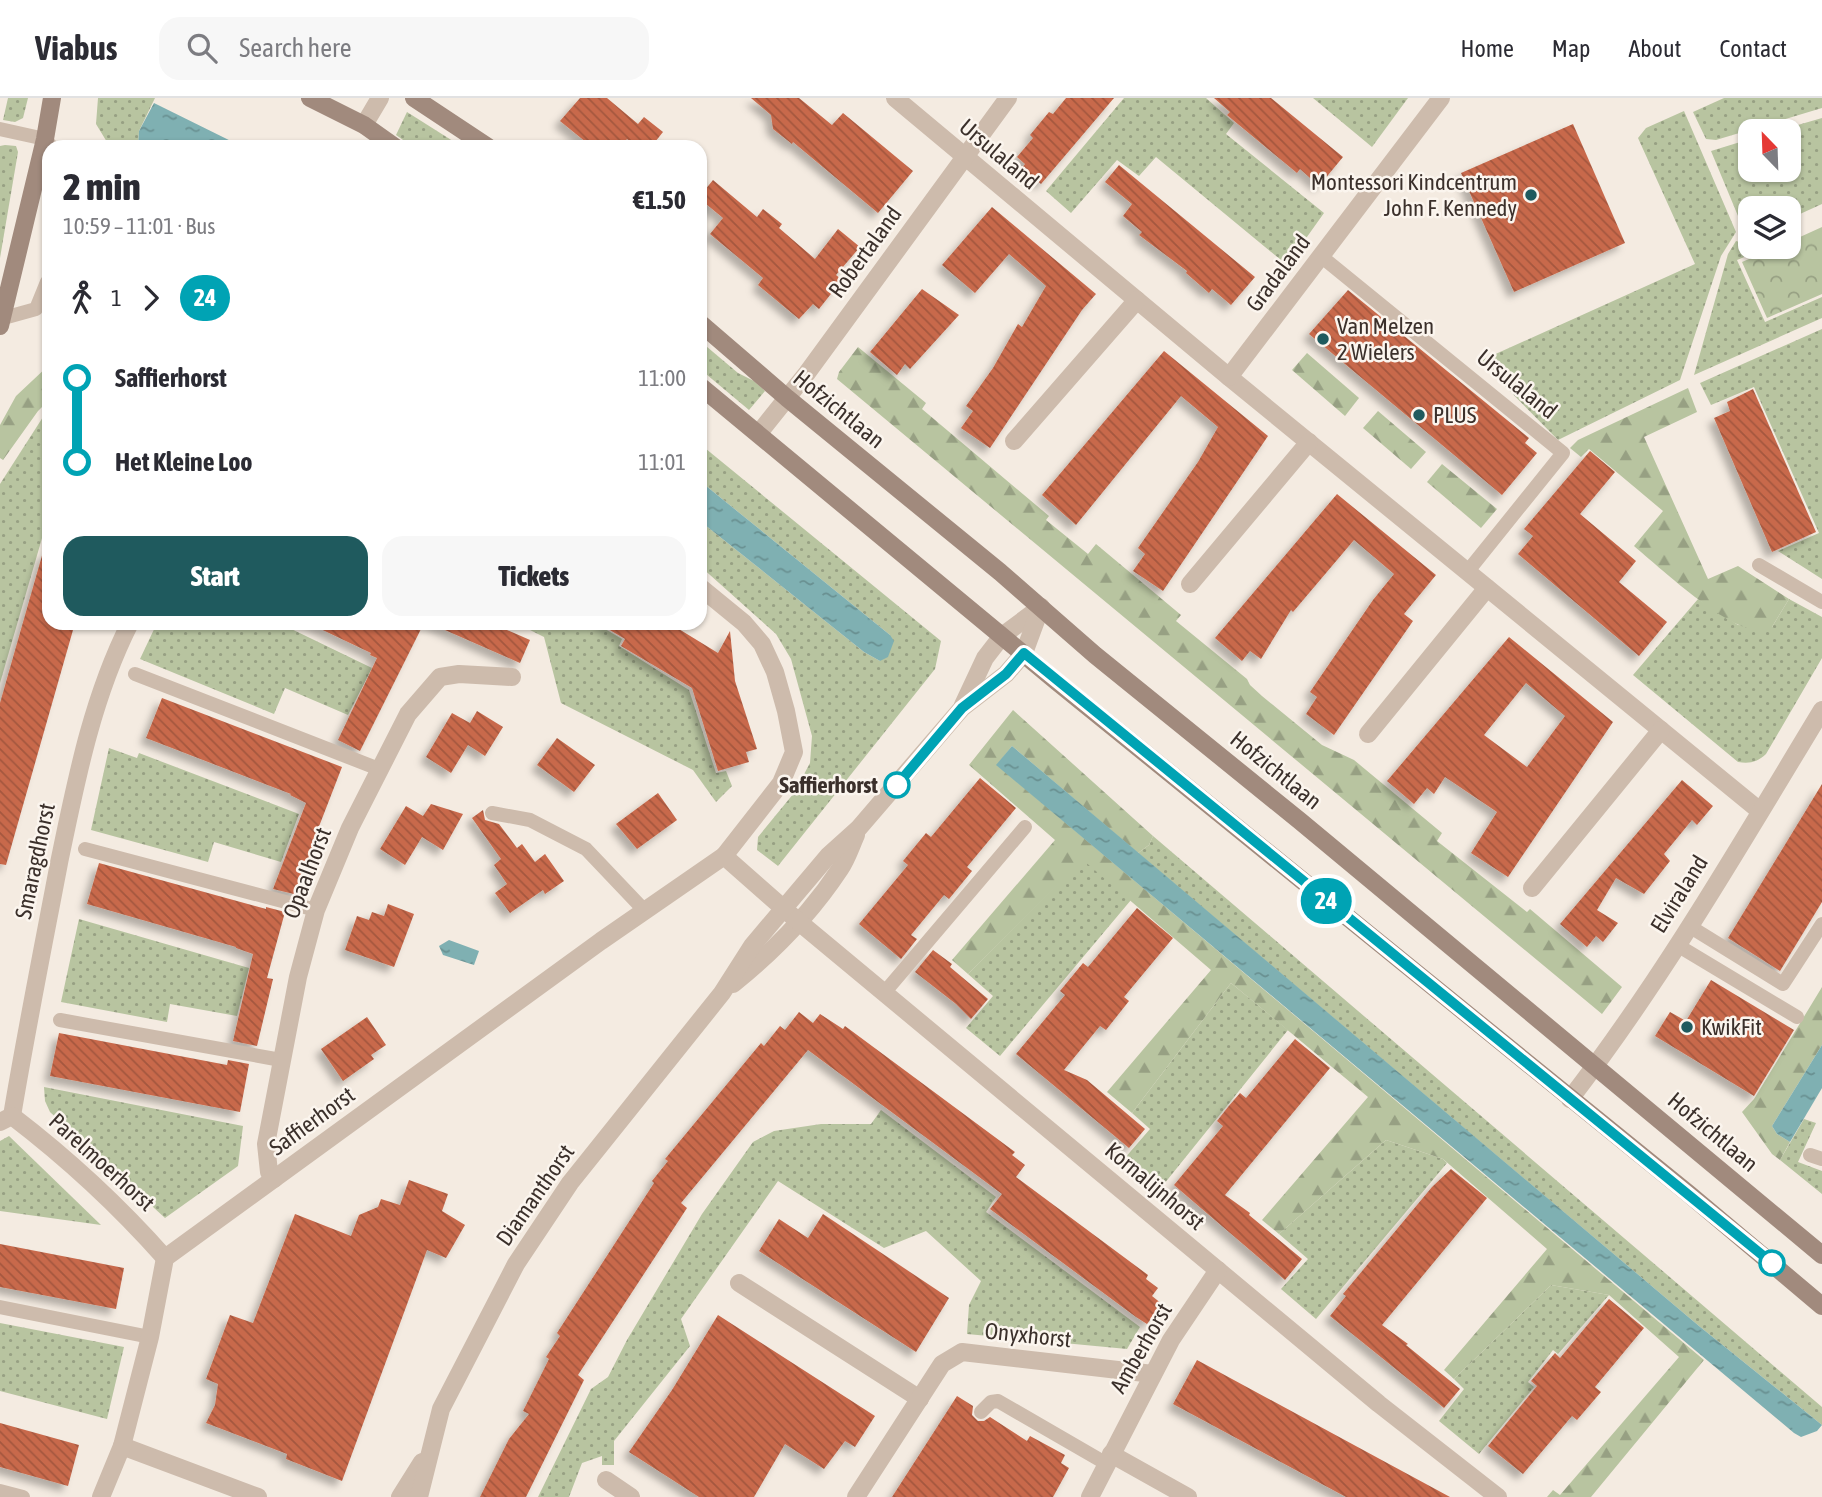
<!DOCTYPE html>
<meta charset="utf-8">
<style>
:root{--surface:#fff;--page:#f7f7f7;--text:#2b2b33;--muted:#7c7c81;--line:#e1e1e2;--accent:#1f5a5e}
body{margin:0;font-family:"Asap Condensed",sans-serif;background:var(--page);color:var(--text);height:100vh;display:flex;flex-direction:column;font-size:26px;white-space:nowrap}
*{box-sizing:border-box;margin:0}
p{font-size:23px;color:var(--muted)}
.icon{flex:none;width:38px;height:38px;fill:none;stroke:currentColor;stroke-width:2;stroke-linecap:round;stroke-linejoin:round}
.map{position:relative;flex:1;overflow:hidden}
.sheet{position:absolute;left:42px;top:42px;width:665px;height:490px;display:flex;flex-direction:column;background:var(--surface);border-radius:21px;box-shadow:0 2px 5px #0004}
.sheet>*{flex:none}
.badge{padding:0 14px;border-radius:23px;font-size:24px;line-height:46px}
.needle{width:46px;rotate:337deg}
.fabs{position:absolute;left:1738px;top:21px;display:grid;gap:14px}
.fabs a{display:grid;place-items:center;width:63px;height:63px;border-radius:14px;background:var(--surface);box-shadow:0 2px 5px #0004;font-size:35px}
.map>.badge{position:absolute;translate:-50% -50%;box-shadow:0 0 0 4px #fff}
.legs{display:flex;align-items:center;gap:10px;height:77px;padding:0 21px;font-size:23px}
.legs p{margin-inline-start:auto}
.headline{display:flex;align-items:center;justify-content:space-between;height:119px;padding:0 21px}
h1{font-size:38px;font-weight:800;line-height:52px}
.action{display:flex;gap:14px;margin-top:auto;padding:14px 21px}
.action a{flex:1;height:80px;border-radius:21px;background:var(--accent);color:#fff;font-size:28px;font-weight:800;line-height:80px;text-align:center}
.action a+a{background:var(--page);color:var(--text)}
ul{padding:0 21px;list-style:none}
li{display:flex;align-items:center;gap:24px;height:84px;font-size:26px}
li i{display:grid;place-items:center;width:10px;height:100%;margin:0 9px;background:currentColor}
li i::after{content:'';width:18px;height:18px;margin:-9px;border:5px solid;border-radius:50%;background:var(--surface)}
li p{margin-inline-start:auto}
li:first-child i{background:linear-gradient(#0000 50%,currentColor 0)}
li:last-child i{background:linear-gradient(currentColor 50%,#0000 0)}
header{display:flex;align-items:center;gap:42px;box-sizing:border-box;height:98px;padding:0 35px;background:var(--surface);border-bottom:2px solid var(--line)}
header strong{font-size:33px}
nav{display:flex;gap:38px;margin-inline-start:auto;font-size:24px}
.search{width:490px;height:63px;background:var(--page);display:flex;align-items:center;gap:18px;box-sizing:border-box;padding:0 24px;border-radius:21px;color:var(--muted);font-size:26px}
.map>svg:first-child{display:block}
.grass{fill:url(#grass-dots)}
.forest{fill:url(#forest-firs)}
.park{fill:url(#park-crowns)}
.water{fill:url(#water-ripples)}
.building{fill:url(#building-back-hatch);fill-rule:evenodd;filter:url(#shadow)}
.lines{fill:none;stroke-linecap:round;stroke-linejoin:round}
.service{stroke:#cdbbac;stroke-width:14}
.minor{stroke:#cdbbac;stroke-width:18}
.secondary{stroke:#a18a7d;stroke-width:18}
.line-1-casing{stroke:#fff;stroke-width:16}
.line-1{stroke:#00a3b4;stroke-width:10}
.poi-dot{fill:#1f5a5e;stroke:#fbf5ee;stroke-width:2.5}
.stop-1-dot{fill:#fff;stroke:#00a3b4;stroke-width:3.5}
.labels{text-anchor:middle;stroke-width:5;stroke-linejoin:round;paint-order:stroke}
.street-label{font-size:23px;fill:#3b302b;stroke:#fbf5ee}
.poi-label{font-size:23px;fill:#3b302b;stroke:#fbf5ee;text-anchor:start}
.stop-label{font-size:23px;font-weight:bold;fill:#3b302b;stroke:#fbf5ee;text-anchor:end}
</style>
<header>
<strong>Viabus</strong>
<div class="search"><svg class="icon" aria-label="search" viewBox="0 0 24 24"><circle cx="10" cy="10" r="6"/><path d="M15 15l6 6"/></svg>Search here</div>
<nav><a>Home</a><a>Map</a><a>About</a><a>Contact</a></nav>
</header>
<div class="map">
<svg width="1822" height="1399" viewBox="0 0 1822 1399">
<defs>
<pattern id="grass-dots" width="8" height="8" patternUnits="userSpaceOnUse" patternTransform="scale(1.75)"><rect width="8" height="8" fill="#b8c4a0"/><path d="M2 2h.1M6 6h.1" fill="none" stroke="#97a083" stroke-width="1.8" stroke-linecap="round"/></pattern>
<pattern id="forest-firs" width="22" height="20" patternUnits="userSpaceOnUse" patternTransform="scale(1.75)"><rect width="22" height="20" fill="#b8c4a0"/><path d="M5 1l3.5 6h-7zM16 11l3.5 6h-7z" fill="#97a083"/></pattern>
<pattern id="park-crowns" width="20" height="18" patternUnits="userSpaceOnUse" patternTransform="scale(1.75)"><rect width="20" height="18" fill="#b8c4a0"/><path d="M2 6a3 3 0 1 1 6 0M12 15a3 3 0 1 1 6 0" fill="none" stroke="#97a083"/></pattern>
<pattern id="water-ripples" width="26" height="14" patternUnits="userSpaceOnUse" patternTransform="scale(1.75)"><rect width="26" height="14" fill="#7fb0b2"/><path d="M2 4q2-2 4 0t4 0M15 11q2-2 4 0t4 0" fill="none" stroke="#699091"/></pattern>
<pattern id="building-back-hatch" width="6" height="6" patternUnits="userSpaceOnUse" patternTransform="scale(1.75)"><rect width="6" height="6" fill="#c8694b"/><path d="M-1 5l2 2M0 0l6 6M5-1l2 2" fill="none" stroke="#a4573f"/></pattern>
<filter id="shadow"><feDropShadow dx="-6" dy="6" stdDeviation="3.5" flood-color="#0004"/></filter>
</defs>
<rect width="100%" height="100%" fill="#f4ebe1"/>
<g class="grass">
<polygon points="8,0 28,0 23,20 15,24 3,22"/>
<polygon points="98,0 155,0 139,33 138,49 110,49 96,26"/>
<polygon points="1124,0 1206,0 1234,25 1226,36 1324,115 1287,167 1156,59 1139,78 1117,62 1071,115 1046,93"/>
<polygon points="1313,0 1408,0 1372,49"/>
<polygon points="1724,0 1822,0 1822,10 1716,42 1706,41 1693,14"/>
<polygon points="1684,13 1736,134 1721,158 1680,282 1558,342 1480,263 1695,166 1638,40 1646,30"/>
<polygon points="407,14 456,45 462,49 413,49 396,37"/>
<polygon points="1822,20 1822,106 1789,121 1788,110 1750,110 1750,133 1743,130 1711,53 1750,41 1750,72 1788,72 1788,33 1777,33"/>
<polygon points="5,47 16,48 18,54 0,160 0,48"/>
<polygon points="1736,143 1764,151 1737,162 1765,224 1822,199 1822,220 1694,277 1728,156"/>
<polygon points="1822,231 1822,481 1778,453 1819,435 1754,289 1711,307 1700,285"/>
<polygon points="700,243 738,275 754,283 765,293 749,312 700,271"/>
<polygon points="49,312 49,416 0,585 0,386 43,319"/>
<polygon points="700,346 941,543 935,571 778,768 757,752 758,739 794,695 810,665 812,638 791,561 776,536 700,468 700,423 864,554 880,563 890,537 700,383"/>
<path d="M 1698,501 L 1738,527 L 1772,529 L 1789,501 L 1822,519 L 1822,560 L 1766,656 C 1757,664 1750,666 1738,664 L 1633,577 Z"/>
<polygon points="157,525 279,525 372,570 348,617 285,590 274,616 140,561"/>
<polygon points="516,525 595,525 622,541 619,548 689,592 716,675 726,673 732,688 716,704 693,672 561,605 544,539"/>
<polygon points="109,650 137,660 139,655 299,716 281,764 214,744 208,764 91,732"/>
<polygon points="1153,738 1822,1309 1822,1327 1699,1228 1138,755 1149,747"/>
<polygon points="1083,761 1131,802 1000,958 966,930 993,898 968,876"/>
<polygon points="79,821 249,870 237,918 170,906 167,924 61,904"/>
<polygon points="1231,885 1288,932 1160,1091 1124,1061 1150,1031 1132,1015"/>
<polygon points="44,989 243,1028 238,1068 165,1120 50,1014 45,1003"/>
<polygon points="881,1012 996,1099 986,1114 1140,1229 1127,1251 967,1236 969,1207 981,1183 926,1133 884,1150 778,1083 681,1221 690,1248 614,1343 614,1367 602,1367 602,1358 582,1365 569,1399 538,1399 591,1291 608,1279 627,1242 702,1116 753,1044 774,1033 821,1026 871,1026"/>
<polygon points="1804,1021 1816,1025 1798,1064 1822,1073 1822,1096 1780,1062"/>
<polygon points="9,1038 101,1127 0,1113 0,1043"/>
<polygon points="1386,1042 1443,1061 1447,1065 1316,1221 1281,1191 1308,1161 1279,1136"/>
<polygon points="1551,1187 1609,1197 1558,1256 1553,1252 1528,1284 1534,1289 1479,1356 1439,1323 1464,1291 1454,1281"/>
<polygon points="0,1225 124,1249 107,1321 0,1293"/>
</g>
<g class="forest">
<polygon points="858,249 926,305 922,311 1049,418 1046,422 1088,456 1096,446 1181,517 1176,523 1247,581 1250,587 1262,598 1322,647 1354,662 1442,735 1437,743 1527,814 1530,811 1622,889 1602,916 837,281 839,274"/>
<polygon points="1307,255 1359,300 1345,318 1292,272"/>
<polygon points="49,267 49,302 38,313 3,362 0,360 0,327 16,298"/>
<path d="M 1688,290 L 1697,314 L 1644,339 L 1708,481 L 1738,468 L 1789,501 L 1772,529 C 1765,531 1758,533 1751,531 C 1720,525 1660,470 1634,448 L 1663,413 L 1589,351 L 1581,359 L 1570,350 L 1578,342 Z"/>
<polygon points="1378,313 1426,354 1411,371 1363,330"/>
<polygon points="1442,366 1497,411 1481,430 1427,384"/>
<polygon points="1013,612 1153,738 1149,747 1138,755 1012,648 997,667 1704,1262 1591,1399 1547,1399 1553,1392 1560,1397 1679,1259 1609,1197 1551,1187 1454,1281 1444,1272 1547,1151 1443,1061 1386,1042 1279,1136 1262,1122 1368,999 1231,885 1132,1015 1107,994 1211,872 1083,762 968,876 952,862 1055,742 969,667"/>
<polygon points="1822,889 1822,947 1772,1028 1777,1036 1790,1044 1780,1062 1772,1056 1742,1014 1754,1001"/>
</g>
<polygon class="park" points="1822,129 1822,196 1767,220 1742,164 1777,149 1788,149 1789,144"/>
<g class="water">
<polygon points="154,5 243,49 138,49 139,33"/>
<polygon points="700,383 890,537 894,543 888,559 880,563 864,554 700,423"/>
<polygon points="1012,648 1699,1228 1822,1327 1817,1333 1801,1339 1794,1335 996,667"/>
<polygon points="449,842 479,853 474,867 443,857 439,848"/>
<polygon points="1822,947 1822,990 1790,1044 1777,1036 1772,1028"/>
</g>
<g class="building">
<polygon points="580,0 607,0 638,26 644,19 663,34 651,49 637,49 627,41 620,49 592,49 560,23"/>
<polygon points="751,0 799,0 832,27 843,15 913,73 878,115 793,44 792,46 773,31 771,17"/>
<polygon points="1066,0 1114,0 1041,86 1022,70 1025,66 1017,59 1033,40 1030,37 1049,14 1053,16"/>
<polygon points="1214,0 1271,0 1343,59 1319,88 1300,71 1297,75 1227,17 1230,14"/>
<polygon points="1573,26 1625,145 1514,194 1461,75"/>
<polygon points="1119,67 1255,179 1231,207 1212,191 1209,195 1186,175 1187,173 1139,137 1142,134 1123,118 1132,106 1105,84"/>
<polygon points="713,82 757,119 763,111 782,126 779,130 815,161 838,131 860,149 836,177 842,182 819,211 813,206 799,221 758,187 763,180 710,136 723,120 700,101 700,98"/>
<polygon points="992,109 1096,196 1082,212 990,350 961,330 973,313 966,308 993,270 1018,226 1022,229 1046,188 1009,156 975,195 942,167"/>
<polygon points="922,191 959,217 910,271 905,266 897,277 870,254"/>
<polygon points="1348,192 1529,340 1525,345 1537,355 1502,397 1309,236"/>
<polygon points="1164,253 1268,338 1163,493 1133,473 1145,456 1138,450 1198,364 1218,329 1181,298 1076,427 1042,397"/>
<polygon points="1753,291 1816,434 1772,454 1714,320 1730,313 1727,304"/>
<polygon points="1590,353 1615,374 1580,416 1636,463 1619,484 1667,524 1639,558 1518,456 1533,438 1524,431"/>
<polygon points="1337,396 1436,477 1404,516 1413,523 1334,637 1306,616 1317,599 1310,594 1373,502 1394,476 1354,442 1293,514 1291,512 1261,561 1250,553 1242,563 1215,540"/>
<polygon points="43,454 49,455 49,525 75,525 6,767 0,766 0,605"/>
<polygon points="308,525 409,525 421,531 360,653 338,642 377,560 370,557 371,555"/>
<polygon points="429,525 491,525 530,542 520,565"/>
<polygon points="598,525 669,525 718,555 730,533 735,583 757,651 746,654 749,664 718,673 692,590 621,548 625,541"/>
<path d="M 1509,539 L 1613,624 L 1508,779 L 1471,755 L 1497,714 L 1445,679 L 1434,696 L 1427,690 L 1414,706 L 1387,683 ZM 1526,585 L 1565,618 L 1527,669 L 1484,637 Z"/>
<polygon points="162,600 342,669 318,731 322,732 298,797 273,791 306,705 290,697 291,696 146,640"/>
<polygon points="477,613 503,629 485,658 468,647 451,675 426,659 452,615 470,625"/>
<polygon points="557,640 595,667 574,694 537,667"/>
<polygon points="980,680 1016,710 967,769 972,773 949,801 944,797 911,837 917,841 901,861 859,826 908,767 903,763 926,735 931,739"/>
<polygon points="1682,682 1713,708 1697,727 1692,722 1664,756 1670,763 1644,796 1616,780 1597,812 1618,825 1603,844 1596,838 1587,849 1560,826"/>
<polygon points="1822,686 1822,804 1780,873 1728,840"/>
<polygon points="658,695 677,722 637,751 616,726"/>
<polygon points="431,706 463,716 443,752 422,739 405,767 380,751 406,708 423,718"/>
<polygon points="483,712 485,722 499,726 517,750 522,746 535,764 545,756 564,783 545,796 543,792 510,815 495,795 507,786 494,767 501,761 472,720"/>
<polygon points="99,765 266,811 266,809 285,814 267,880 273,881 257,948 233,943 253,856 236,850 236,849 87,806"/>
<polygon points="388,806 414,816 394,869 345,852 357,818 369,822 372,814 384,818"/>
<polygon points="1137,810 1173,840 1124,899 1129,903 1106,932 1100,928 1064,972 1087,982 1145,1031 1129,1050 1016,956 1065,897 1060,893 1083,865 1088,869"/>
<polygon points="933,852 952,866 950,869 988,901 971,921 956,906 915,874"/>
<polygon points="1711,882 1794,932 1754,998 1655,938 1670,914 1686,923"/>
<polygon points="799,914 813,925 820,916 843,931 845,928 1015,1054 1012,1057 1025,1067 1016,1079 1148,1177 1146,1181 1158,1190 1152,1198 1162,1206 1147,1226 1136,1219 990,1111 1002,1096 808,952 681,1105 687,1110 578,1277 584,1282 526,1399 480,1399 509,1341 529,1316 523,1313 549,1261 546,1259 560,1238 557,1235 654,1085 652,1083 668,1063 665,1061 761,945 764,948 780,928 785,932"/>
<polygon points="367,919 386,947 371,957 374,961 343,983 321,951"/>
<polygon points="59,935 227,967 228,962 249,966 240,1014 50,978"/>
<polygon points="1295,941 1330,970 1225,1097 1250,1115 1249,1117 1302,1161 1285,1182 1174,1087 1223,1028 1217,1023 1228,1009 1240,995 1246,1000"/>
<polygon points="1451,1071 1487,1100 1382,1227 1408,1246 1406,1247 1460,1291 1444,1310 1330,1218 1346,1198 1343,1196 1432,1089"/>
<polygon points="409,1082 448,1096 442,1113 465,1127 446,1160 427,1152 342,1383 286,1361 287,1356 206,1325 215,1307 218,1286 206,1281 230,1217 253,1225 295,1116 351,1138 359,1117 378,1109 381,1101 400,1107"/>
<polygon points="823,1116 949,1200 916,1254 759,1153 779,1121 808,1140"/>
<polygon points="0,1146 124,1170 116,1211 0,1189"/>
<polygon points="1609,1201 1644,1230 1595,1289 1601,1294 1577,1322 1572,1318 1523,1376 1488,1348 1537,1288 1531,1283 1555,1255 1560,1260"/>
<polygon points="718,1217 875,1318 855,1349 845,1343 824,1371 785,1346 754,1399 699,1399 629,1354 672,1292"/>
<polygon points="1197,1262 1389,1366 1450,1399 1346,1399 1173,1306"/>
<polygon points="957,1298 973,1308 972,1317 978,1323 984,1323 990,1319 1027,1343 1030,1338 1065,1357 1061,1365 1069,1370 1053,1399 892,1399"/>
<polygon points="0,1325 79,1347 68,1388 0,1369"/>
</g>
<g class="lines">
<g class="service">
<polyline points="0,31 45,41 51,48"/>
<polyline points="1322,159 1563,355 1468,473"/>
<polyline points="0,221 36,211 47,184"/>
<polyline points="1759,467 1822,504"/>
<polyline points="135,576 379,671"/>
<polyline points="492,715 530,722 586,751 644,812"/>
<polyline points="85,751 316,812"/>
<polyline points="1689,828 1783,886 1822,826"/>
<polyline points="1677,847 1797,919"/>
<polyline points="884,895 1025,729"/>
<polyline points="60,922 281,962"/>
<polyline points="1810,1057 1822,1061"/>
<polyline points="0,1209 150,1239"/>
<polyline points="981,1314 991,1304 998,1303 1107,1366"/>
<polyline points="0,1393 23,1399"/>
</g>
<g class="minor">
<polyline points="895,0 1229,279 1760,713"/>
<polyline points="364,27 380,0"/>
<polyline points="1229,279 1441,0"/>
<polyline points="759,335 807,275 1008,0"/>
<polyline points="1014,343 1137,202"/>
<polyline points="1190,486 1309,344"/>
<polyline points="700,489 744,525 762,546 775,574 786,613 794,654 781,685 724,758"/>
<polyline points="963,607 985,560 1002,538 1041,509"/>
<polyline points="1368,636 1487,490"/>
<polyline points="1532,790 1661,632"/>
<path d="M 733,886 C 774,853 811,815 840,771 C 847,761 851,748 856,737"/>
<path d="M 1570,1001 C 1664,879 1742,744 1822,612"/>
<path d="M 12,1018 C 26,934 43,849 59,765 C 76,683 92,600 130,525"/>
<path d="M 0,1024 L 12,1018 C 67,1060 119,1108 165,1160"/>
<polyline points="274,1081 269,1074 266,1046 298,879 316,812 350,730 408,616 440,579 459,576 512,579"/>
<polyline points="739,1185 920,1301"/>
<polyline points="122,1348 258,1399"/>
<polyline points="1111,1356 1188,1399"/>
<polyline points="606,1382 631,1399"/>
<polyline points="101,1399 122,1348 150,1239 165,1160 601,843 724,758 799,824 1379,1306 1498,1399"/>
<polyline points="400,1399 422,1364"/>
<polyline points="419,1399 441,1311 516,1166 570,1085 722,895 752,848 828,758 858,731 962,610 1006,576 1024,555 1041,509"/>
<polyline points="856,1399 942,1266 962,1254 1153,1276"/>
<polyline points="1090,1399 1171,1242 1218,1172"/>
</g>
<g class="secondary">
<polyline points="310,0 364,27 395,49"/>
<polyline points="414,0 488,49"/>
<polyline points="700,225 787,300 1000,474 1095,557 1300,723 1822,1157"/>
<polyline points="0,228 45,41 52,0"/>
<polyline points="700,288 1056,583 1689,1096 1822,1208"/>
</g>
</g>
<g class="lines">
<defs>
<polyline id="line-1" points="897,687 962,610 1006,576 1024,555 1772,1165"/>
</defs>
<use href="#line-1" class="line-1-casing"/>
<use href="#line-1" class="line-1"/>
</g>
<g class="poi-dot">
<circle cx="1531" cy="97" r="7"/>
<circle cx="1323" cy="241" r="7"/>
<circle cx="1419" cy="317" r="7"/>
<circle cx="1687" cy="929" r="7"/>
</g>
<g class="stop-1-dot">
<circle cx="897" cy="687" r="12"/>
<circle cx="1772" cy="1165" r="12"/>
</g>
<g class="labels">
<g class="street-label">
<text transform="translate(999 56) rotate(40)" y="8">Ursulaland</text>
<text transform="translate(865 154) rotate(-54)" y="8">Robertaland</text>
<text transform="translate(1278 175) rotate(-53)" y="8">Gradaland</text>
<text transform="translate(1517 286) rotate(39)" y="8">Ursulaland</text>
<text transform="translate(839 311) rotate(39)" y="8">Hofzichtlaan</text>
<text transform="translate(1276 672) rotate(39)" y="8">Hofzichtlaan</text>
<text transform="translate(35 763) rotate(-78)" y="8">Smaragdhorst</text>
<text transform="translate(307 775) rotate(-69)" y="8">Opaalhorst</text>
<text transform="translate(1679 796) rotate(-58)" y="8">Elviraland</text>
<text transform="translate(312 1023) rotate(-36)" y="8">Saffierhorst</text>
<text transform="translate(1713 1034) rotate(40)" y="8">Hofzichtlaan</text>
<text transform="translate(102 1064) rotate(42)" y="8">Parelmoerhorst</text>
<text transform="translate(1155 1088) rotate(40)" y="8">Kornalijnhorst</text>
<text transform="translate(535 1097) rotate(-55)" y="8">Diamanthorst</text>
<text transform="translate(1028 1237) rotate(6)" y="8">Onyxhorst</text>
<text transform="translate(1141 1250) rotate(-60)" y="8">Amberhorst</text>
</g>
<g class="poi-label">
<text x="1517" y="92" text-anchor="end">Montessori Kindcentrum<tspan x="1517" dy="26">John F. Kennedy</tspan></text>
<text x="1337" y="236">Van Melzen<tspan x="1337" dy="26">2 Wielers</tspan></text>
<text x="1433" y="325">PLUS</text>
<text x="1701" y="937">KwikFit</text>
</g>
<g class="stop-label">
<text x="878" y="695">Saffierhorst</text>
</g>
</g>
</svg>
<div class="fabs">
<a><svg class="needle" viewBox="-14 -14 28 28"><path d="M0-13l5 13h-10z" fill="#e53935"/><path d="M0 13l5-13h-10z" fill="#7c7c81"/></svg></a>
<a><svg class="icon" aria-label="layers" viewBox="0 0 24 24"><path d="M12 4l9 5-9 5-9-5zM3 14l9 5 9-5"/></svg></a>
</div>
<b class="badge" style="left:1326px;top:803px;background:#00a3b4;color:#fff">24</b>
<section class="sheet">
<div class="headline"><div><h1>2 min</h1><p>10:59 – 11:01 · Bus</p></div><b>€1.50</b></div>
<div class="legs"><svg class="icon" aria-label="walk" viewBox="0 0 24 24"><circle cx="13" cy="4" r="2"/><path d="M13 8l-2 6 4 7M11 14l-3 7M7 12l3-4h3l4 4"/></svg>1<svg class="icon" aria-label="forward" viewBox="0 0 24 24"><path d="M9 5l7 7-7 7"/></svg><b class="badge" style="background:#00a3b4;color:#fff">24</b></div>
<ul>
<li><i style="color:#00a3b4"></i><b>Saffierhorst</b><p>11:00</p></li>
<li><i style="color:#00a3b4"></i><b>Het Kleine Loo</b><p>11:01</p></li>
</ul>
<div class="action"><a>Start</a><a>Tickets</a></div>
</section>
</div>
